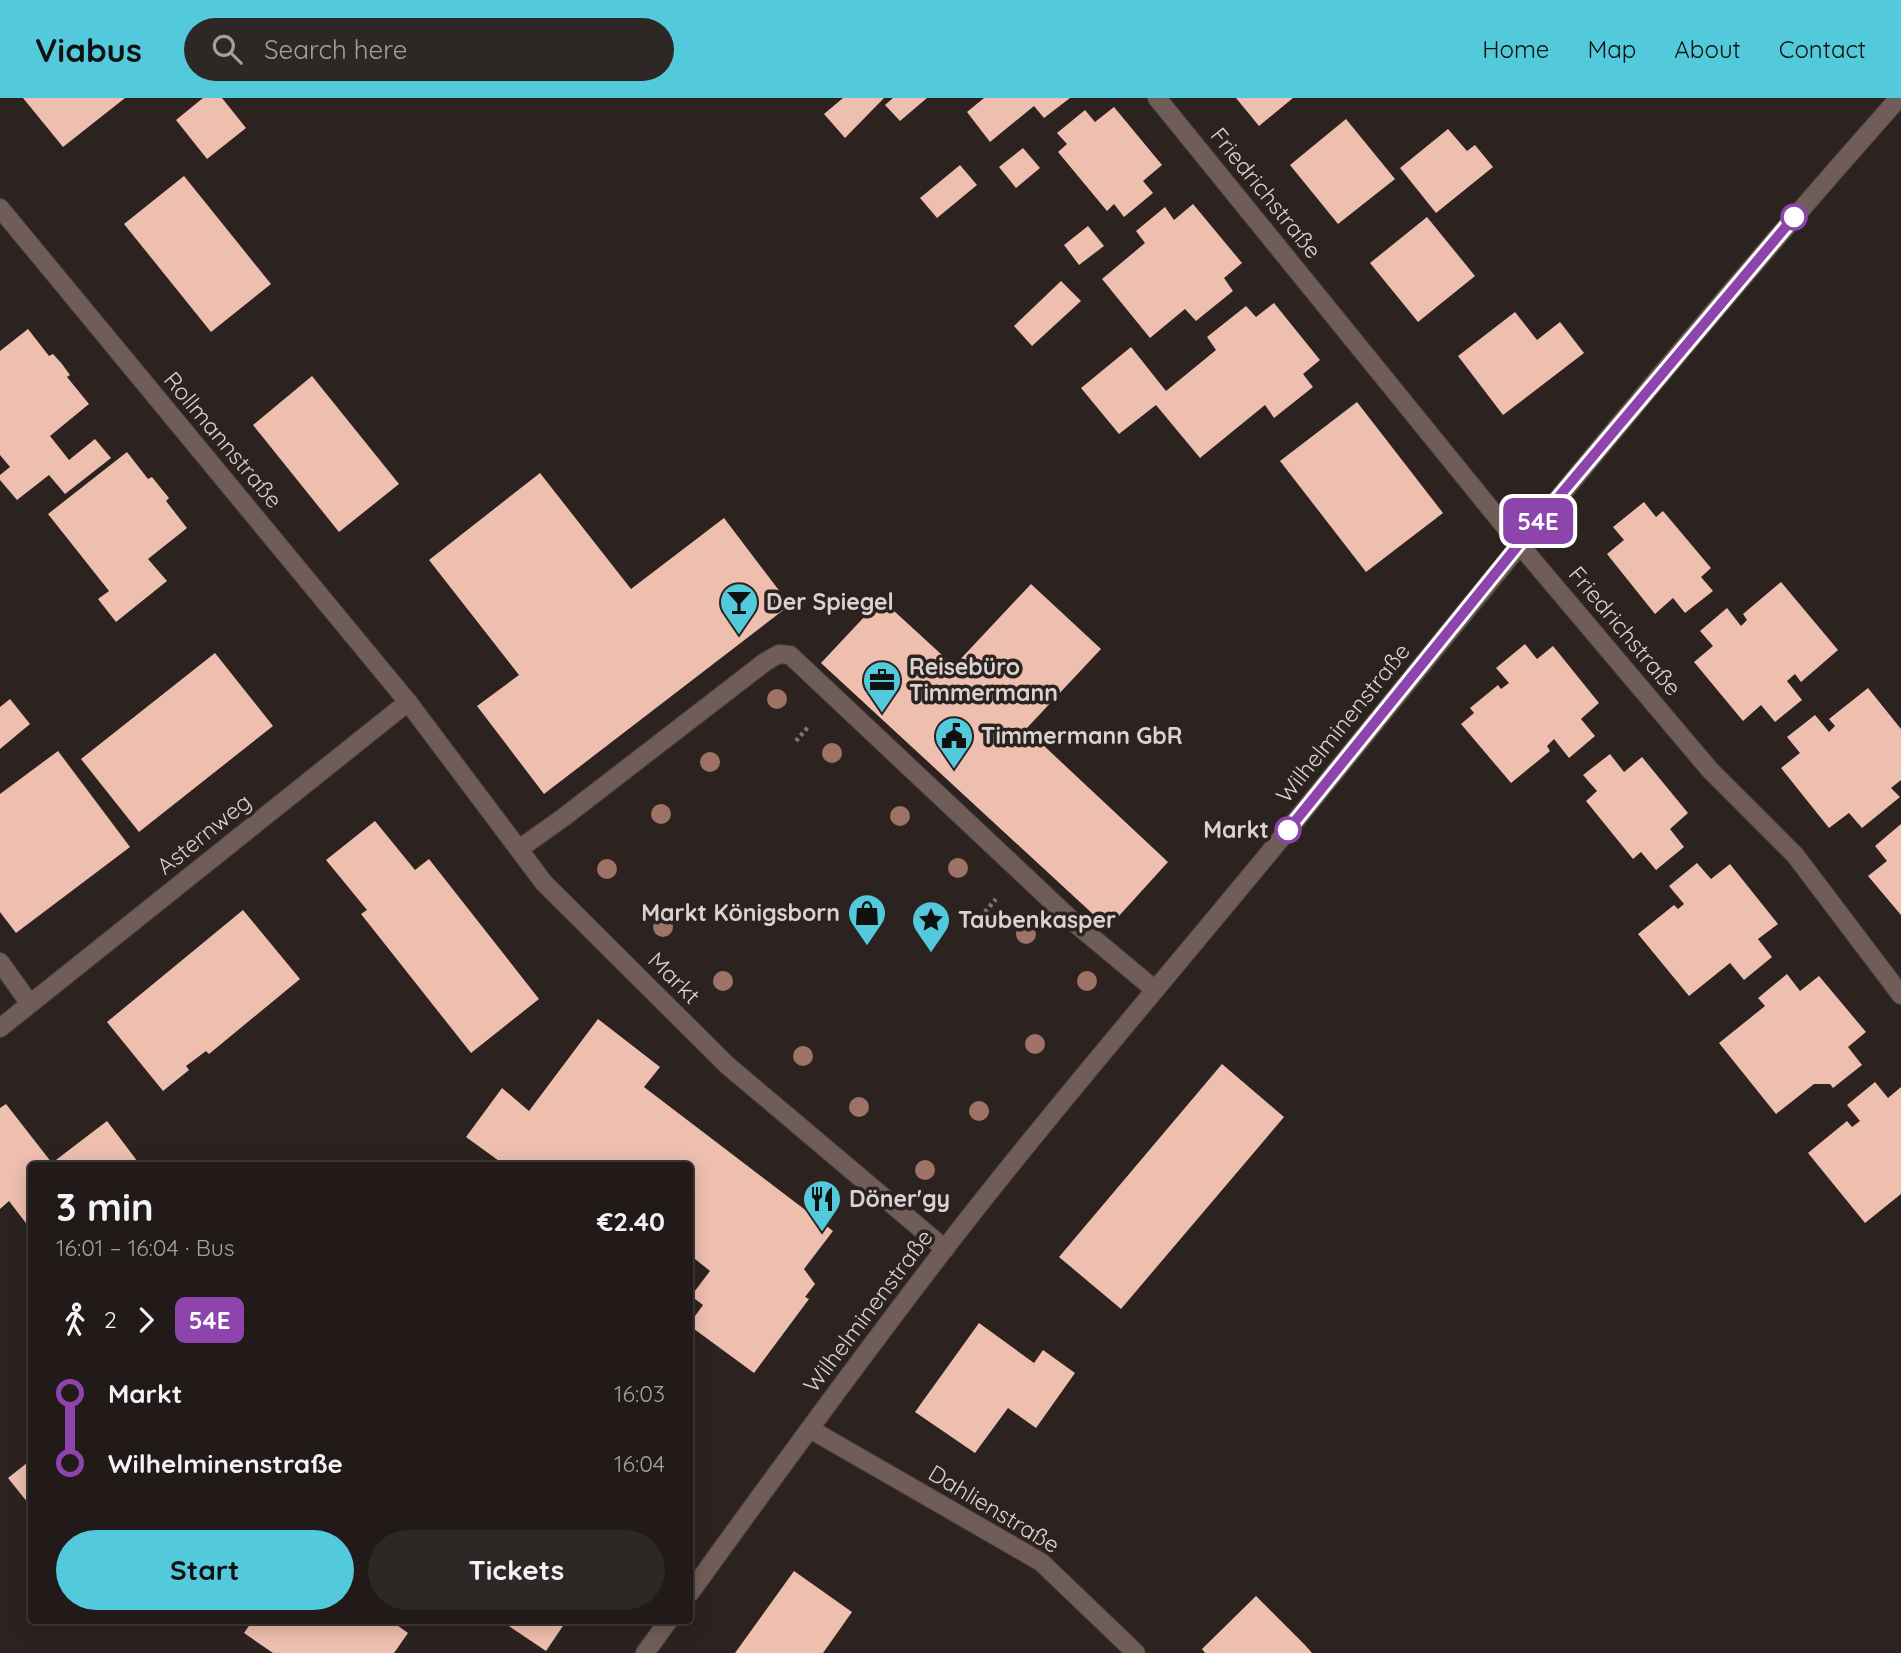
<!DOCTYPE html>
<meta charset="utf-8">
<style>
:root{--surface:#211a18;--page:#2d2725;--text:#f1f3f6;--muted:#a2a1a2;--line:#3e3837;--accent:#53cadc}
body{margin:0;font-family:Quicksand,sans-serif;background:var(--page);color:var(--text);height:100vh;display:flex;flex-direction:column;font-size:26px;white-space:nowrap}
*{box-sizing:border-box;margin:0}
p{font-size:23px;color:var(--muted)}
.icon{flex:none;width:38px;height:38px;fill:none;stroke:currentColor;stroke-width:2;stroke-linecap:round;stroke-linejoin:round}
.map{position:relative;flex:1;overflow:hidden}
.drawer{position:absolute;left:28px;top:1064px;width:665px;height:462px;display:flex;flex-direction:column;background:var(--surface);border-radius:7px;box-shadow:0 4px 18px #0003,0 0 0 2px var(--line)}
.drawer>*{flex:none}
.badge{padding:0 14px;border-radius:10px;font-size:24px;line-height:46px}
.map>.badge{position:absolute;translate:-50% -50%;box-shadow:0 0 0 4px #fff}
.legs{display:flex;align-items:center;gap:10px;height:77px;padding:0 28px;font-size:23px}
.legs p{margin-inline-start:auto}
.headline{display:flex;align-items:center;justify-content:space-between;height:119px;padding:0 28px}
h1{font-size:38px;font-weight:800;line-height:52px}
.cta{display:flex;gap:14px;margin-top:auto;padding:14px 28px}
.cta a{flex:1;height:80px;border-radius:42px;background:var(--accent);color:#111;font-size:28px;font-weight:800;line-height:80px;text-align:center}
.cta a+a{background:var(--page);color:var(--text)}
ul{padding:0 28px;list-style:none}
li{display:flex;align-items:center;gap:24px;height:70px;font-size:26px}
li i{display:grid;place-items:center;width:10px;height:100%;margin:0 9px;background:currentColor}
li i::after{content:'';width:18px;height:18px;margin:-9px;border:5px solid;border-radius:50%;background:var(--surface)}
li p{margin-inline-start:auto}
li:first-child i{background:linear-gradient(#0000 50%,currentColor 0)}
li:last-child i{background:linear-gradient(currentColor 50%,#0000 0)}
header{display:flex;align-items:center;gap:42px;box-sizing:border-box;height:98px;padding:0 35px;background:var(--accent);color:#111}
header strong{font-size:33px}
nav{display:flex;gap:38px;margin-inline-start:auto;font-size:24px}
.search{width:490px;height:63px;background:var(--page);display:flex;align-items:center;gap:18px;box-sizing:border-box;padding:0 24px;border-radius:38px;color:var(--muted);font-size:26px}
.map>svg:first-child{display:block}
.building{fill:#eebeae}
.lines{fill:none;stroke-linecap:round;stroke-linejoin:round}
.minor-casing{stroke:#483f3c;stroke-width:20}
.path{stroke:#7b7370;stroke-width:4.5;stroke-dasharray:3.5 3.5;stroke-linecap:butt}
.minor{stroke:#705d57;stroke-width:18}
.tree{fill:#9e7365}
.line-1-casing{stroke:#fff;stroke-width:16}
.line-1{stroke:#8e44ad;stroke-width:10}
.stop-1-dot{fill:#fff;stroke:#8e44ad;stroke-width:3.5}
.labels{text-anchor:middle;stroke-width:7;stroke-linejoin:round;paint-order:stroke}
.street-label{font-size:23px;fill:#dad3d1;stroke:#2c2320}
.poi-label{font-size:23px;font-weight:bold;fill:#dad3d1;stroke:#2c2320;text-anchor:start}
.stop-label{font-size:23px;font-weight:bold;fill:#dad3d1;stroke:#2c2320;text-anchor:end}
</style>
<header>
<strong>Viabus</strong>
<div class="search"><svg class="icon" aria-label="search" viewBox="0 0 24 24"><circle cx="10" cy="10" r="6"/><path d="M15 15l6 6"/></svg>Search here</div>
<nav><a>Home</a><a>Map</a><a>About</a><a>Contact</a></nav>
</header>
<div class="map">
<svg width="1901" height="1555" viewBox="0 0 1901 1555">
<rect width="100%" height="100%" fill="#2c2320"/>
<g class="building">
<polygon points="23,0 125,0 63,49"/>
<polygon points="203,0 222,0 246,30 207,61 176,22"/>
<polygon points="843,0 884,0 845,40 824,16"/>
<polygon points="893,0 927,0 900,23 885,7"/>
<polygon points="984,0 1070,0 1044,20 1034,8 990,44 967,14"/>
<polygon points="1236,0 1293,0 1259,28"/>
<polygon points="1114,9 1162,67 1143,83 1153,95 1124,119 1114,106 1107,113 1058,54 1067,46 1057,35 1085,12 1095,24"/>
<polygon points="1346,21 1395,81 1338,126 1290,67"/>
<polygon points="1448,31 1467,53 1475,47 1493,69 1436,115 1400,70"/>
<polygon points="1023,50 1040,70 1016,90 999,69"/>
<polygon points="960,67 977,87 937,120 920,100"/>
<polygon points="184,78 271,186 211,234 124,126"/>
<polygon points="1193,106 1242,165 1224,180 1233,193 1196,223 1185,211 1150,240 1102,181 1145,145 1136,133 1165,109 1174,122"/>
<polygon points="1427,119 1475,178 1418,224 1370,165"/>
<polygon points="1088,128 1104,148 1079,167 1064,147"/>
<polygon points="1061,183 1081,203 1032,248 1014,228"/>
<polygon points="1274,205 1320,262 1303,276 1313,289 1274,320 1265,307 1200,360 1156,307 1119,336 1081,290 1131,249 1166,293 1216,252 1207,239 1246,208 1256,219"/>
<polygon points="1515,214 1537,242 1560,224 1584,255 1503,317 1458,258"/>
<polygon points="28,231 49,258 53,256 62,266 70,277 67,279 89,306 50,338 69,362 95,341 111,360 65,396 49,377 17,402 0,382 0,377 10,369 0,357 0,253"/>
<polygon points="312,278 399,386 339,434 253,327"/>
<polygon points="1357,304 1443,415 1366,474 1280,363"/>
<polygon points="127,354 148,381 152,379 160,389 169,400 166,403 187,430 148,461 167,483 116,524 98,501 109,493 48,416"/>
<polygon points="540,375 631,491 724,420 790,507 544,696 477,608 519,577 429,462"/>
<polygon points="1644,404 1656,419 1663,413 1711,470 1701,479 1713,493 1685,515 1673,500 1655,516 1607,456 1624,442 1613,429"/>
<polygon points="1781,484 1838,552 1801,584 1795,576 1787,583 1802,602 1775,624 1761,607 1743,623 1694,564 1713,548 1700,533 1727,510 1741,528 1747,522 1743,516"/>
<polygon points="1031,486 1101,551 1026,631 1168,764 1108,830 821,565 881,501 954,568"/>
<polygon points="1525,546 1537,561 1553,548 1599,605 1581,621 1595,638 1569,660 1554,641 1547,648 1550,653 1511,685 1461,626 1474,615 1470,610 1498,587 1501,591 1509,585 1496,570"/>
<polygon points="215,555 273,628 139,734 81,661"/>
<polygon points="1868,590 1901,631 1901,682 1891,690 1900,699 1862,730 1849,715 1829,730 1781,670 1800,655 1787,639 1815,617 1829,634 1835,628 1829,621"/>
<polygon points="10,601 30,626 0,651 0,609"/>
<polygon points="58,653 130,749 16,835 0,814 0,696"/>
<polygon points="1610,656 1624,674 1642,659 1688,715 1670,731 1684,749 1656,772 1641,754 1633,761 1586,703 1597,693 1583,677"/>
<polygon points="375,723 415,772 429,761 539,901 471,955 361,816 367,812 326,762"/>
<polygon points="1901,726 1901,817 1868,778 1887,763 1875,748"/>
<polygon points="1697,765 1711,781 1730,766 1778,826 1758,841 1772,859 1744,882 1730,865 1689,898 1638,836 1674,807 1678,811 1684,806 1669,788"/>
<polygon points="243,812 300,881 209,956 206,953 186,968 189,972 163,993 107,924"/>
<polygon points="1787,876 1800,893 1819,878 1866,934 1848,949 1862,967 1833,990 1830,986 1814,986 1776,1016 1719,945 1765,908 1758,900"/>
<polygon points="598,921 660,969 644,989 833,1133 804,1171 815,1186 805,1199 809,1201 754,1275 690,1228 690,1225 703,1207 691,1198 710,1173 690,1157 690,1068 506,1068 466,1039 502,990 529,1013"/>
<polygon points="1222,966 1284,1019 1121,1211 1059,1159"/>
<polygon points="1875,984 1888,1000 1901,989 1901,1096 1865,1125 1808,1055 1847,1023 1852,1029 1860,1023 1847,1007"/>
<polygon points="6,1006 52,1065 107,1023 141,1068 32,1068 32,1133 9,1103 0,1111 0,1010"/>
<polygon points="979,1225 1034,1265 1043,1252 1075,1275 1036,1330 1008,1310 975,1355 915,1314"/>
<polygon points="32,1361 32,1410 8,1380"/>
<polygon points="794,1473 852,1514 823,1555 735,1555"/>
<polygon points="1256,1498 1305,1547 1312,1555 1205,1555 1202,1551"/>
<polygon points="253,1522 390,1522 408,1535 394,1555 273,1555 244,1535"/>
<polygon points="500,1522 567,1522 546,1553"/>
</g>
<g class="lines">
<defs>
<g id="minor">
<polyline points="1157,0 1519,446 1710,672 1795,757 1901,897"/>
<polyline points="0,110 408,604 544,785 727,967 945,1151"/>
<polyline points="519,751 564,719 765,564 779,556 790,557 1076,826 1154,891"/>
<polyline points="0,864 30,906"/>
<polyline points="0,930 408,604"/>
<polyline points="810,1331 1041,1464 1136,1555"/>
<path d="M 690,1495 C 773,1380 857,1265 943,1153 C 1055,1008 1176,869 1292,727 C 1491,482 1689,236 1899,0"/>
<polyline points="645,1555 669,1522"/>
</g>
</defs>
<use href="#minor" class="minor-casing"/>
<g class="path">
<polyline points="796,643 809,628"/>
<polyline points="985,814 996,801"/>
</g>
<use href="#minor" class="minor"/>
</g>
<g class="tree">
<circle cx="777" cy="601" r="10"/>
<circle cx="832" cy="655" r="10"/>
<circle cx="710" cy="664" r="10"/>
<circle cx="661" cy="716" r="10"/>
<circle cx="900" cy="718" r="10"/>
<circle cx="958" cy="770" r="10"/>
<circle cx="607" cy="771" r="10"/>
<circle cx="663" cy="829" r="10"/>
<circle cx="1026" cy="836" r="10"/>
<circle cx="723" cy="883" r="10"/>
<circle cx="1087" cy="883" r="10"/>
<circle cx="1035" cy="946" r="10"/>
<circle cx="803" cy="958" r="10"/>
<circle cx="859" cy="1009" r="10"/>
<circle cx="979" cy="1013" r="10"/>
<circle cx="925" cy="1072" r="10"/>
</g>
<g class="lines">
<defs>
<polyline id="line-1" points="1288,732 1519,446 1794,119"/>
</defs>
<use href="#line-1" class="line-1-casing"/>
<use href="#line-1" class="line-1"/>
</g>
<defs>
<symbol id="bar-pin" viewBox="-11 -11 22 30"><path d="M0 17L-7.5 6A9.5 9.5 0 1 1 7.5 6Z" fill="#53cadc" stroke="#2c2320"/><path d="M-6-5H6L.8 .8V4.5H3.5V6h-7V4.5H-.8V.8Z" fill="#111"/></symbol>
<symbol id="office-pin" viewBox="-11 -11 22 30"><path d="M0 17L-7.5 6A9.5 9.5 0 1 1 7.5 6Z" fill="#53cadc" stroke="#2c2320"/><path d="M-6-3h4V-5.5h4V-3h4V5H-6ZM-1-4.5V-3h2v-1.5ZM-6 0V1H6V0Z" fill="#111"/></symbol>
<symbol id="civic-pin" viewBox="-11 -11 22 30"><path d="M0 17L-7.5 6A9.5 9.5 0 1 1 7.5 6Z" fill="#53cadc" stroke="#2c2320"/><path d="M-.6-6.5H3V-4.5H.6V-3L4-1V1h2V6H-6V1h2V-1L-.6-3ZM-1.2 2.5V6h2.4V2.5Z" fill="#111"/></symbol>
<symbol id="shop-pin" viewBox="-11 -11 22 30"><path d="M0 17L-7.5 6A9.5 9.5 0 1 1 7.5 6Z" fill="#53cadc" stroke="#2c2320"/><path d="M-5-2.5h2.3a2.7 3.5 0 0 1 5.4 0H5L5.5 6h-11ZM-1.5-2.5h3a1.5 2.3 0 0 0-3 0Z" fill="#111"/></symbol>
<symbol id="sight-pin" viewBox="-11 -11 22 30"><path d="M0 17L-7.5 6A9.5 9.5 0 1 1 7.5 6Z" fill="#53cadc" stroke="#2c2320"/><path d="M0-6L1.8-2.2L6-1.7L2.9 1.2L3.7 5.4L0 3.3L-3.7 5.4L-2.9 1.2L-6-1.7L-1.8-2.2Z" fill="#111"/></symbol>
<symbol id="restaurant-pin" viewBox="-11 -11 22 30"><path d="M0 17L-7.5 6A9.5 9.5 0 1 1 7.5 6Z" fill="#53cadc" stroke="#2c2320"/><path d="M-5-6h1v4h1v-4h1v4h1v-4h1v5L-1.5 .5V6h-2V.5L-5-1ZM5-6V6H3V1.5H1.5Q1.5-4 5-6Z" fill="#111"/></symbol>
</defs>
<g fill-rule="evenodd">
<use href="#bar-pin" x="717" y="482" width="44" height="60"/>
<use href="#office-pin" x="860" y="560" width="44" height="60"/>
<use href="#civic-pin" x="932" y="616" width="44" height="60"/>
<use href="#shop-pin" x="845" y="793" width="44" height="60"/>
<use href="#sight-pin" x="909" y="800" width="44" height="60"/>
<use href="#restaurant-pin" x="800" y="1079" width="44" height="60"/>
</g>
<g class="stop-1-dot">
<circle cx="1794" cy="119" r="12"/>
<circle cx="1288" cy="732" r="12"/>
</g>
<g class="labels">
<g class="street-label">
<text transform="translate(1266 95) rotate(51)" y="8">Friedrichstraße</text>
<text transform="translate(223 342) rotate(50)" y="8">Rollmannstraße</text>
<text transform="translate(1625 533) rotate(50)" y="8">Friedrichstraße</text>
<text transform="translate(1343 625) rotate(-51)" y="8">Wilhelminenstraße</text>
<text transform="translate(204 736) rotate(-39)" y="8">Asternweg</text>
<text transform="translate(674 880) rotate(45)" y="8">Markt</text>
<text transform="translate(868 1213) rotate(-53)" y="8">Wilhelminenstraße</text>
<text transform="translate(994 1411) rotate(31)" y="8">Dahlienstraße</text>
</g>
<g class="poi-label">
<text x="766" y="512">Der Spiegel</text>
<text x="909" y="577">Reisebüro<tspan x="909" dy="26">Timmermann</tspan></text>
<text x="981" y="646">Timmermann GbR</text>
<text x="840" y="823" text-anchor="end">Markt Königsborn</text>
<text x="958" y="830">Taubenkasper</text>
<text x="849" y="1109">Döner'gy</text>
</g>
<g class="stop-label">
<text x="1269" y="740">Markt</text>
</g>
</g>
</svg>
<b class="badge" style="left:1538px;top:423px;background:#8e44ad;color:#fff">54E</b>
<section class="drawer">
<div class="headline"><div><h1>3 min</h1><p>16:01 – 16:04 · Bus</p></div><b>€2.40</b></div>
<div class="legs"><svg class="icon" aria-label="walk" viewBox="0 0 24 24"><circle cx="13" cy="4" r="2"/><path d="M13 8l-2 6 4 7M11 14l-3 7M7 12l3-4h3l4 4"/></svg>2<svg class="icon" aria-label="forward" viewBox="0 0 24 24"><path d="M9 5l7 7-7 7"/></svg><b class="badge" style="background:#8e44ad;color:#fff">54E</b></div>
<ul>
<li><i style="color:#8e44ad"></i><b>Markt</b><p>16:03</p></li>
<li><i style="color:#8e44ad"></i><b>Wilhelminenstraße</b><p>16:04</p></li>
</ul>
<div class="cta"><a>Start</a><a>Tickets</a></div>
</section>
</div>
